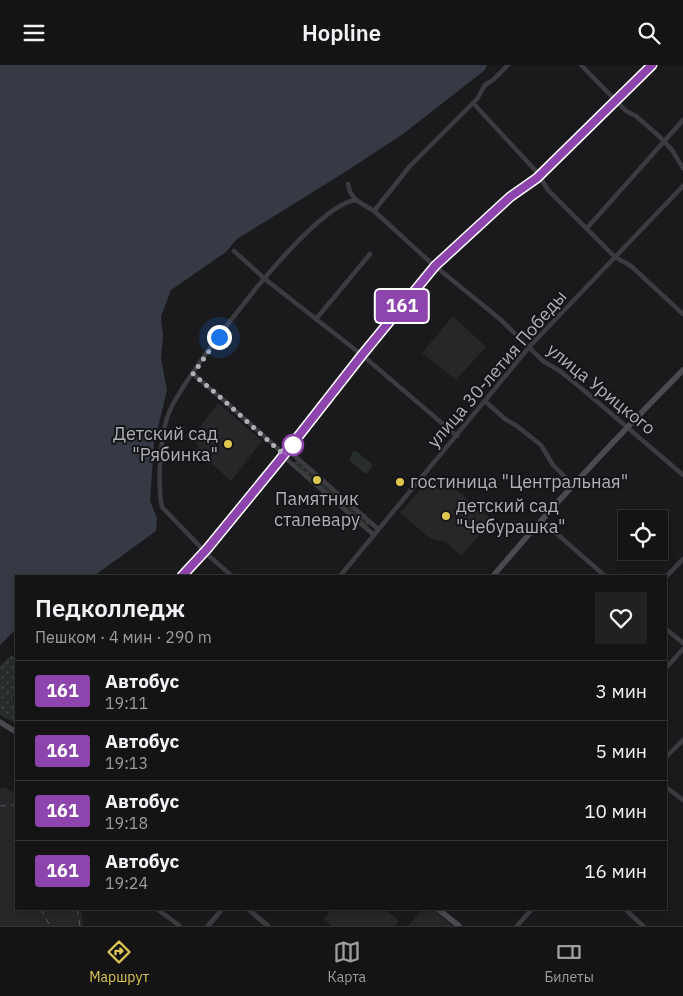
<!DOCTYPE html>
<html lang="ru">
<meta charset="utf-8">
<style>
:root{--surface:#141415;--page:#212122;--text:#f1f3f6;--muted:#9d9ea0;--line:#333334;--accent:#ddc751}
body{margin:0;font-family:"IBM Plex Sans",sans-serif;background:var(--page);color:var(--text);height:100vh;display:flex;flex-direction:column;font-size:19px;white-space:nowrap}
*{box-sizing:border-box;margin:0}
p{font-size:16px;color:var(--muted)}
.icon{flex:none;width:28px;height:28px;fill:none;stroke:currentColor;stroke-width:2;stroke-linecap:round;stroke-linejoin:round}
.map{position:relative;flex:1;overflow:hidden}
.side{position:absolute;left:15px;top:510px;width:652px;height:335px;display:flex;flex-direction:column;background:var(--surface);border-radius:0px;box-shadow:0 2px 8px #0003,0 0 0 1px var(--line)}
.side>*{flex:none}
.badge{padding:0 10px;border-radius:4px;font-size:18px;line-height:32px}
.buttons{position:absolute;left:618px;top:445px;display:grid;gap:10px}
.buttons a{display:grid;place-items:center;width:50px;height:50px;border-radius:0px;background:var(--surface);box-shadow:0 2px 8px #0003,0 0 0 1px var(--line);font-size:25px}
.you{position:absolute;width:25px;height:25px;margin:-12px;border:4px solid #fff;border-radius:50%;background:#1a73e8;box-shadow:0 0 0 8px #1a73e833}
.map>.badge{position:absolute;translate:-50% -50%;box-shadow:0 0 0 2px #fff}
.round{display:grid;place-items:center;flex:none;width:52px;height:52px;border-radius:0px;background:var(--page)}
.overview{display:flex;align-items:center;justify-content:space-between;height:85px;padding:0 20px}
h1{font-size:24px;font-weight:600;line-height:38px}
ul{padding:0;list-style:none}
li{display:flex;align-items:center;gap:15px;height:60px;padding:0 20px;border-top:1px solid var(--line)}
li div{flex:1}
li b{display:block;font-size:19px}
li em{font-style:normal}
li .badge{min-width:55px;font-weight:700;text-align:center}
header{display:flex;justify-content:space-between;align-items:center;height:65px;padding:0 20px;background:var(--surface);font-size:22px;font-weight:600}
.dock{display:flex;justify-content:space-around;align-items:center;height:70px;border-top:1px solid var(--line);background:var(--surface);font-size:14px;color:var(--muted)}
.dock a{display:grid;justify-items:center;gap:2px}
.dock .on{color:var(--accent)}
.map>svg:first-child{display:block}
.built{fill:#272629}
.park{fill:url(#park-dots)}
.pitch{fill:#272e29}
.water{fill:#353a44}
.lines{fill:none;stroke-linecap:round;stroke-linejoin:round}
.minor{stroke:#3c3c40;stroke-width:4.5}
.tertiary{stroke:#3c3c40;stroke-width:5}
.secondary{stroke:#4a4a50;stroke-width:5.5}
.rail{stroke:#57575d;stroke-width:1;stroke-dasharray:6 5;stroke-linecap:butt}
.line-casing{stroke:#fff;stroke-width:11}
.line{stroke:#8e44ad;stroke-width:8}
.walk{stroke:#aeb0ba;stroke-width:5;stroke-dasharray:0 9}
.poi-dot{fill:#ddc751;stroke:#151517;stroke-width:2}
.stop-dot{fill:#fff;stroke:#8e44ad;stroke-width:2.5}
.labels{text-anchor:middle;stroke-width:4;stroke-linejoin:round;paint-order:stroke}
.street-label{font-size:18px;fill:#aeb0ba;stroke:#151517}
.poi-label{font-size:18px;fill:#aeb0ba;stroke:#151517;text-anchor:start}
</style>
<header><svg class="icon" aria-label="menu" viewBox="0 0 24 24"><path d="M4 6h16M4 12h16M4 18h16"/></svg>Hopline<svg class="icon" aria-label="search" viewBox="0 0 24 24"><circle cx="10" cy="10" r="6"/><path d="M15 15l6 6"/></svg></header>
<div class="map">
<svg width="683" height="861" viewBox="0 0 683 861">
<defs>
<pattern id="park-dots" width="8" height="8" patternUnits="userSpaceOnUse" patternTransform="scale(1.25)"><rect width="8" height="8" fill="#272e29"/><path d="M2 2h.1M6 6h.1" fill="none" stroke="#444a46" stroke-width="1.8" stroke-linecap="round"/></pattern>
</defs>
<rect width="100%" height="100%" fill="#1a1a1c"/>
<g class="built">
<polygon points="453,251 486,282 456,315 422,288"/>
<polygon points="218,338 262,376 231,416 201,389 197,381 197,366"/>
<polygon points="431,412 445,423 449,419 493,455 461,491 446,477 431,474 400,448"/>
<polygon points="5,722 16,730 16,844 81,844 83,861 0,861 0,723"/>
<polygon points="332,844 385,844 399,856 395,861 332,861 324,854"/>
<polygon points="422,844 433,844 452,861 408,861"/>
</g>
<g class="park">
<polygon points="296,395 370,459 367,462 294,398"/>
<polygon points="11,590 16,595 16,628 12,633 16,636 16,659 0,650 0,601"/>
</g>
<polygon class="pitch" points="356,386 372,399 372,402 367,408 364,408 349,395 353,387"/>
<polygon class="water" points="0,0 487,0 485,5 403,69 342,109 237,174 226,187 171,225 161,252 163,271 161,294 167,325 154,379 150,436 157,453 156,466 94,511 16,511 16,564 0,580"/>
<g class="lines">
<g class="minor">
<polyline points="581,0 626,46 636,51 660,72 672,85 683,103"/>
<polyline points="473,38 536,106 548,125 615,192 631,201 683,249"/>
<polyline points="348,119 350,127 356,135 374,146 430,197 500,254 543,296 560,306 587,328 683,410"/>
<polyline points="374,146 410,101 477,34 485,20 493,15 508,0"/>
<polyline points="587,163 683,55"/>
<polyline points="234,186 265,214 362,290 457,371"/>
<polyline points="316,254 370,189"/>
<polyline points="193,309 220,332 285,390"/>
<polyline points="485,336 505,354 517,361 541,380 553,400 573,420"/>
<polyline points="288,385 378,464"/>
<polyline points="283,391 374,470"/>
<polyline points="541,455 605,511"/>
<path d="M 232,511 L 209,491 L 162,442 C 157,418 160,363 172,341 C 194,299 311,140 356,135"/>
<polyline points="340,511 530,281 683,121"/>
<polyline points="666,512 683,494"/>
<polyline points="666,564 683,578"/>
<polyline points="666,603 683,584"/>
<polyline points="666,692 683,675"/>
<polyline points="666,722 683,735"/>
<polyline points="157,844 180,861"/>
<polyline points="625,844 643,861"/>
<polyline points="517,861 532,844"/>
</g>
<g class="tertiary">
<polyline points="182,511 207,483 288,385 362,290 435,201 509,132 537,113 652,0"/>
<polyline points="248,844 268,861"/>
<polyline points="208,861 222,844"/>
</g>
<g class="secondary">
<path d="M 493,511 C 553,440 617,372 683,305"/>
<polyline points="0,657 16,667"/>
<polyline points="438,844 459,861"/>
</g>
<g class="rail">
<polyline points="0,741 16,740"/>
<polyline points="41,844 50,861"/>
<polyline points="77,844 80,861"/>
</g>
</g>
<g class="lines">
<defs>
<polyline id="line" points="182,511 207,484 279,396 362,290 435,201 510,132 537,113 652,0"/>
</defs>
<use href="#line" class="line-casing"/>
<use href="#line" class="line"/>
<polyline class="walk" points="219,272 193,309 220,332 284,390 293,380"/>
</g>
<g class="poi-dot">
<circle cx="228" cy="379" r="5"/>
<circle cx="317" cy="415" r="5"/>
<circle cx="400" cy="417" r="5"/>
<circle cx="446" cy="451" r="5"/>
</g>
<circle class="stop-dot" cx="293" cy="380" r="10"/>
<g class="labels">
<g class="street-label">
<text transform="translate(497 304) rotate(-49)" y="6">улица 30-летия Победы</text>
<text transform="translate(601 324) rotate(39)" y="6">улица Урицкого</text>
</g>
<g class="poi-label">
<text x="218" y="375" text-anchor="end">Детский сад<tspan x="218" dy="21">"Рябинка"</tspan></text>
<text x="410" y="423">гостиница "Центральная"</text>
<text x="317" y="440" text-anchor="middle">Памятник<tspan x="317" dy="21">сталевару</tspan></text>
<text x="456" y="447">детский сад<tspan x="456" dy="21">"Чебурашка"</tspan></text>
</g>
</g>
</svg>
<div class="buttons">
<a><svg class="icon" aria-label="locate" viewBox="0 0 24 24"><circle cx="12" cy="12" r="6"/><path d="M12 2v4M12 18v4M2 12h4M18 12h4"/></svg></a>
</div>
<div class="you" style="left:219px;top:272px"></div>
<b class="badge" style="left:402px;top:241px;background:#8e44ad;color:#fff">161</b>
<section class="side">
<div class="overview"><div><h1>Педколледж</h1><p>Пешком · 4 мин · 290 m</p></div><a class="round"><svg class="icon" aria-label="heart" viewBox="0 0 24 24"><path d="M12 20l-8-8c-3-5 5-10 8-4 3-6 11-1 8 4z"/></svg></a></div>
<ul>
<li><span class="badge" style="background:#8e44ad;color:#fff">161</span><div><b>Автобус</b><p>19:11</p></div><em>3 мин</em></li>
<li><span class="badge" style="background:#8e44ad;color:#fff">161</span><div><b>Автобус</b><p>19:13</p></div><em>5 мин</em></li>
<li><span class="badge" style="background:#8e44ad;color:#fff">161</span><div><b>Автобус</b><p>19:18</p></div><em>10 мин</em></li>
<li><span class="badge" style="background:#8e44ad;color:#fff">161</span><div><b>Автобус</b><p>19:24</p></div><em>16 мин</em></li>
</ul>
</section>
</div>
<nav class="dock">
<a class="on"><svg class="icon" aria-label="directions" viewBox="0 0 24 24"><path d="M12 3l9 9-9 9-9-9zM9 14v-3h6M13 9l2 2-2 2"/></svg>Маршрут</a>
<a><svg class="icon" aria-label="map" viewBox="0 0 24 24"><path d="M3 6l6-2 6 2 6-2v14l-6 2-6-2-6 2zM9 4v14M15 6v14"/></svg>Карта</a>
<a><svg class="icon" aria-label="tickets" viewBox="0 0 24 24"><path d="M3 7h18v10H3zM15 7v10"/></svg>Билеты</a>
</nav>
